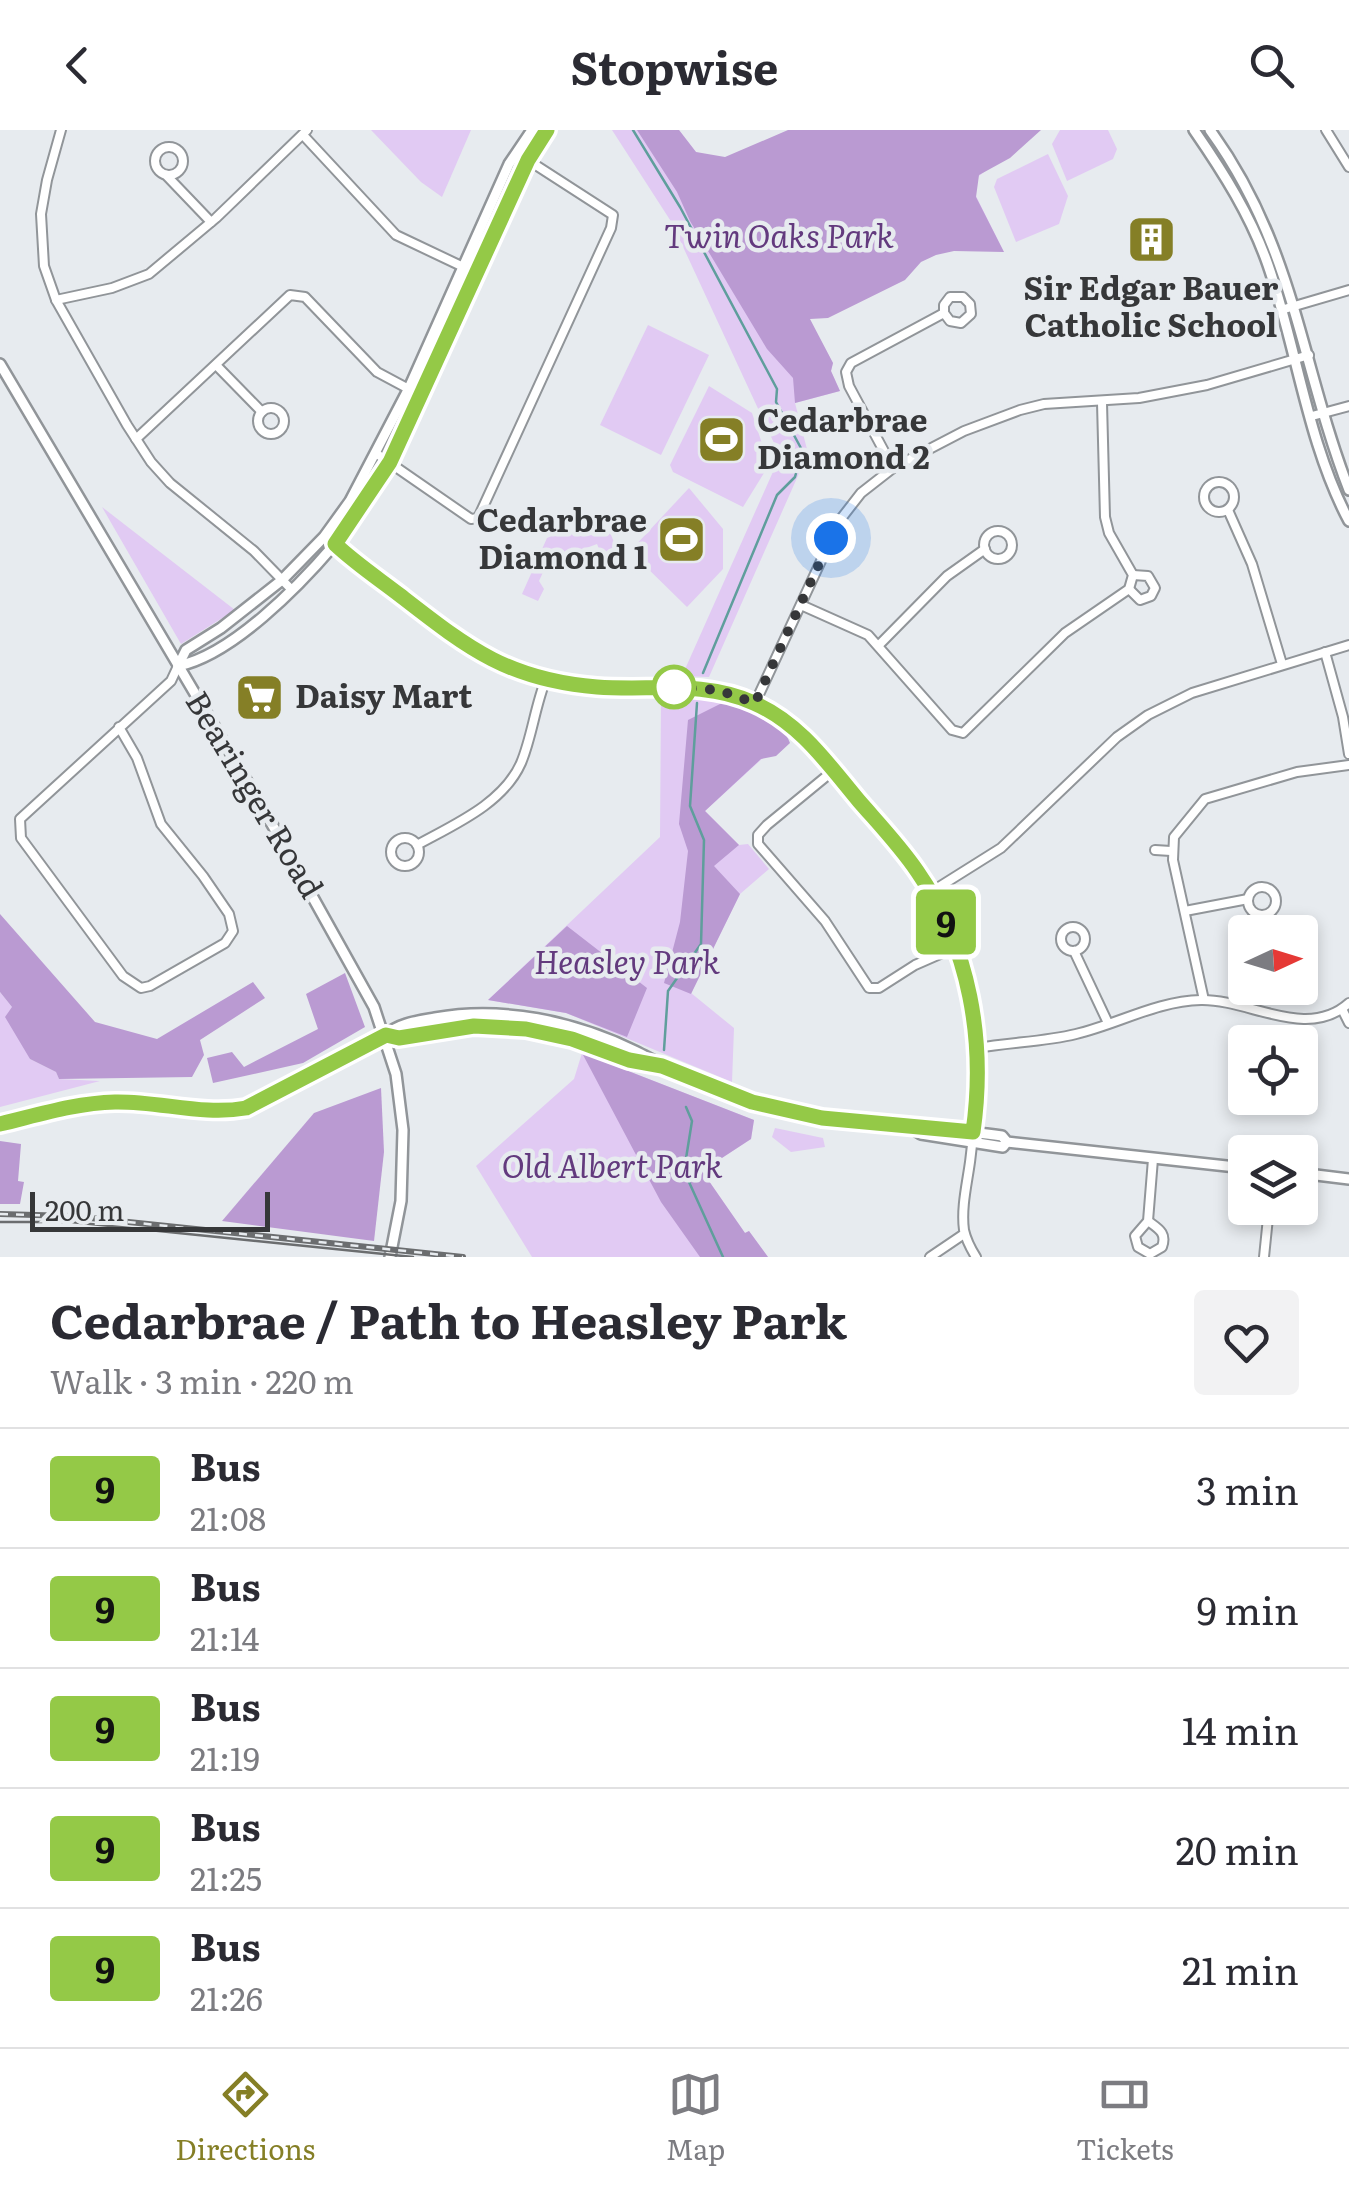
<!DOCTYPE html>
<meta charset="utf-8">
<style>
:root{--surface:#fff;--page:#f2f2f3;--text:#2b2b33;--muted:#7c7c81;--line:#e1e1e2;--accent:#857f26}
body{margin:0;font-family:Literata,serif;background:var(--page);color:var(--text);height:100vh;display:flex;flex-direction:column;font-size:38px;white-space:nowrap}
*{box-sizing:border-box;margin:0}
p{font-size:32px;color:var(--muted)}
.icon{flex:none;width:55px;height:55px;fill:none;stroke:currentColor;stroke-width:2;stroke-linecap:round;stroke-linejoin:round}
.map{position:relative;height:1127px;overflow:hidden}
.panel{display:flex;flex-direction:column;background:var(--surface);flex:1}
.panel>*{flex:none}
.badge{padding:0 20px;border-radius:8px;font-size:35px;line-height:65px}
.needle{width:65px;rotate:86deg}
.buttons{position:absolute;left:1228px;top:785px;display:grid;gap:20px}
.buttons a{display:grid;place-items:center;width:90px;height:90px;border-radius:10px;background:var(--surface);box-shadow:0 5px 15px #0003;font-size:50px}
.scale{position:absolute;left:30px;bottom:25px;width:240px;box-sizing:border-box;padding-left:10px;border:5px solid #363739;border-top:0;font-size:28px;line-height:35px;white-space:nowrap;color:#363739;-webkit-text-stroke:8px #e7ebef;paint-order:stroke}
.you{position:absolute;width:50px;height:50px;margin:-25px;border:8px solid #fff;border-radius:50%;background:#1a73e8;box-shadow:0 0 0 15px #1a73e833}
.map>.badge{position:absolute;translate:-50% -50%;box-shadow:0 0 0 5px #fff}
.round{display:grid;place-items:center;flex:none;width:105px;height:105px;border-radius:10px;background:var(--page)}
.overview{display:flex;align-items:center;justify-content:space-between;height:170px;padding:0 50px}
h1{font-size:48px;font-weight:700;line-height:75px}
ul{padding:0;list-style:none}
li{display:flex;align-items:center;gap:30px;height:120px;padding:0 50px;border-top:2px solid var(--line)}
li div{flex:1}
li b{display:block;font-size:38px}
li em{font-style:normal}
li .badge{min-width:110px;font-weight:700;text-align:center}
header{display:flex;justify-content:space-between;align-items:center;height:130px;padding:0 50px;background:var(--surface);font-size:45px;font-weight:700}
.dock{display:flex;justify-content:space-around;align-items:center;height:140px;border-top:2px solid var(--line);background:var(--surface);font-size:28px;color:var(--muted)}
.dock a{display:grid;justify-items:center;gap:5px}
.dock .on{color:var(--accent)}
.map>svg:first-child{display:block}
.green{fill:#e1caf3}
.forest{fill:#ba9ad2}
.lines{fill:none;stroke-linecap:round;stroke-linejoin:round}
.stream{stroke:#5f9e9c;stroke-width:2.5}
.minor-casing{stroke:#919599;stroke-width:12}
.tertiary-casing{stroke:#919599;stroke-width:14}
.minor{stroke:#fff;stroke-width:8}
.tertiary{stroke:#fff;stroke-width:9}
.tram{stroke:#6b6d6f;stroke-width:2.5}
.rail-casing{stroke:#6b6d6f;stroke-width:6}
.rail{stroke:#e7ebef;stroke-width:2.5;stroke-dasharray:8;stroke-linecap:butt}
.line-casing{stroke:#fff;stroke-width:22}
.line{stroke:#94c947;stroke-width:15}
.walk{stroke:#363739;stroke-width:10;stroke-dasharray:0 18}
.stop-dot{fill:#fff;stroke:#94c947;stroke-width:5}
.labels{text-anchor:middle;stroke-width:9;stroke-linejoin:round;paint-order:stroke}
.park-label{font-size:32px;font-style:italic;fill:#633a7e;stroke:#e7ebef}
.poi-label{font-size:32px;font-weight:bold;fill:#363739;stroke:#e7ebef;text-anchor:start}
.street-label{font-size:32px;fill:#363739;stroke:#e7ebef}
</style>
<header><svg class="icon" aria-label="back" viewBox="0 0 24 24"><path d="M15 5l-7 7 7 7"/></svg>Stopwise<svg class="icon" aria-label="search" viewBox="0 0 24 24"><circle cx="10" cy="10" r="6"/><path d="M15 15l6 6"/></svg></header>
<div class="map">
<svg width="1349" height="1127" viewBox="0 0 1349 1127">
<rect width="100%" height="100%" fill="#e7ebef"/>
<g class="green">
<polygon points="371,0 471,0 442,67 421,52"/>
<polygon points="612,0 679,0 696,22 723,32 1039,0 975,49 974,62 1004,122 975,114 930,122 809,189 833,233 831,241 840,261 795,273 808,323 709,547 682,546 780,326 672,93"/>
<polygon points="1060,0 1108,0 1117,19 1113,29 1067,51 1052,14"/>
<polygon points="1048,24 1068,66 1059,94 1016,112 994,57 997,49"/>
<polygon points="648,195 709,225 661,325 600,295"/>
<polygon points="709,256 752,283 769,335 743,377 673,342 670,335"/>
<polygon points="689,358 723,399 723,439 687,477 635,426 633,418"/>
<polygon points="102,377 235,480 181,514"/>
<polygon points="603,385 622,432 607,438 597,414 557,429 551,443 544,440 539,451 544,459 538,471 522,464 547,408"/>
<polygon points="692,567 740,576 788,605 705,681 739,715 748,714 769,739 740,764 691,863 734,898 732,952 566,883 488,870 660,707 661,568"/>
<polygon points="0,862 12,877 30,929 56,942 59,949 100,951 0,977"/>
<polygon points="582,923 754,990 751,1009 702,1041 745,1103 749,1101 768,1127 532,1127 476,1036 574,949"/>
<polygon points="775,998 823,1008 825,1017 791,1022 772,1007"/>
</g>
<g class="forest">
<polygon points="637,0 679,0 696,22 725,27 788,0 1041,0 1010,28 979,45 976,67 1004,122 954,121 936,125 921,132 905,150 828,188 810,189 833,233 831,241 840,261 795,273 793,248 767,219 690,91 677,62"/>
<path d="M 724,572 C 745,579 783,590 790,613 L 776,626 L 761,629 L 705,681 L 739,715 L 714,736 L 740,764 L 691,864 L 664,853 L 680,792 L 688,721 L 679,694 L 688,590 Z"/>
<polygon points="0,784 95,892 157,909 253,852 265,868 200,910 204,925 192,947 59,949 56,942 30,929 5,887 12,877 0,862"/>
<polygon points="567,796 647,858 627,907 566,883 488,870"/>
<polygon points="345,843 365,897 303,933 213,953 207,928 232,922 244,937 318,899 306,864"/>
<polygon points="582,923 754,990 751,1009 702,1041 745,1103 749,1101 768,1127 700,1127 661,1072"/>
<polygon points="381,958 384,1022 374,1111 222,1091 314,983"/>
<polygon points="0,1011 21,1014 18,1051 24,1052 20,1074 0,1074"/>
</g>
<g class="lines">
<g class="stream">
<polyline points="633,0 680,77 777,259 776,272 802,320 795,347 777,365 703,543"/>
<polyline points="664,920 668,861 701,814 704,710 690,676 697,573"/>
<polyline points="686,977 692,991 684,1041 723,1127"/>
</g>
<defs>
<g id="minor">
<polyline points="61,0 47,50 41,84 44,136 56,170 127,295 151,332 170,353 254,421 291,459"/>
<polyline points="1326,0 1349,37"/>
<polyline points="303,5 396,105 476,143"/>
<circle cx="169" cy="31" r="14"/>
<polyline points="166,45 211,92"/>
<polyline points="56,170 112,158 149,144 216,88 307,0"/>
<polyline points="1281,180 1349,160"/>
<polyline points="216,235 262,282"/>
<circle cx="271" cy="291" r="13"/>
<polyline points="1312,286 1349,276"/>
<polyline points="136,309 290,165 305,167 377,242 420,265"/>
<polyline points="377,324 471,389 478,388 611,98 613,85 517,23"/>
<polyline points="893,338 849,256 846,242 851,233 944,183 944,175 950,167 963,167 970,174 971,184 961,193 950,191 944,183"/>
<circle cx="1219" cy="367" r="15"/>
<polyline points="1228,380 1252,434 1282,534"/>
<circle cx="998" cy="415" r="14"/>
<path d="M 324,407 C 393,458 455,522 538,548 C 593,564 649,551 704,558 C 733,562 764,576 788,592 C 816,612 837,644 859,671 C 890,708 924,742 944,787 C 965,832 977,883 978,934 C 978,967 974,999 970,1032 C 967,1054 961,1078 964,1100 C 966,1109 971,1119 976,1127"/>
<polyline points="1129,459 1140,470 1151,466 1155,458 1148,446 1133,445"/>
<polyline points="801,475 868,505 952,600 963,603 1065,503 1129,459 1133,445 1109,403 1105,387 1102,273"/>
<polyline points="879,515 947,446 985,419"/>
<polyline points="1325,522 1343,587 1349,624"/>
<polyline points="755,573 840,390 861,363 893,338 964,301 1020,280 1044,274 1139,268 1207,255 1309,225"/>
<polyline points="119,597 137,628 161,694 203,746 229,784 233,801 225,813 150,856 141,858 123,846 21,708 20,689 171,551 178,536"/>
<polyline points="834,640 767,695 758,705 758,714 825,791 869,858 879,858 915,835 956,817"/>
<circle cx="405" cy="722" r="14"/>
<path d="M 417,715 C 453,695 503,674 521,633 C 532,607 535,576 546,549"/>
<polyline points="1155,720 1171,721"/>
<circle cx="1262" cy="771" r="14"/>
<polyline points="931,762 1001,718 1117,607 1148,585 1192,563 1349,515"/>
<polyline points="1185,781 1248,769"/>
<circle cx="1073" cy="809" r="12"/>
<polyline points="1074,821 1108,893"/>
<polyline points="1204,870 1173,730 1174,707 1205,669 1297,642 1349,635"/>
<polyline points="1342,879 1349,893"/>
<path d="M 977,918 C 1010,912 1044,912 1076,904 C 1118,894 1157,871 1201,870 C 1249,869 1307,911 1349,873"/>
<path d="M 0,994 C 38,985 75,973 114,972 C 159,971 202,986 246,978 L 386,905"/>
<path d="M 1148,1091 C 1159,1099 1167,1103 1162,1117 L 1150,1124 L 1138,1117 L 1135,1106 L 1148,1091 L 1153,1029"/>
<polyline points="930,1127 964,1104"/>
<polyline points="1264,1127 1269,1078"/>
</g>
<g id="tertiary">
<path d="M 1194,0 C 1223,42 1251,86 1268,135 C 1297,218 1307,312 1349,391"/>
<path d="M 1210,0 C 1295,117 1300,233 1349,360"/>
<polyline points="0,234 268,687 374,877 396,944 403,1000 401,1071 390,1127"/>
<path d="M 178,536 C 232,525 299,456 334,415 C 356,390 373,360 390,332 L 528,29 L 547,0"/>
<polyline points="178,536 186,520 221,498 282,450 324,407 350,371 409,258 509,34 532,0"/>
<path d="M 386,905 C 399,893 418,891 435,888 C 502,876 574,891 635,921 C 673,940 712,961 753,972 C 835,996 919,995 1002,1006 L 1007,1012 L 1245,1038"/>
<polyline points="386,905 399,908 473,896 513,897 572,909 650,934"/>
<polyline points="913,999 921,1004 1003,1017 1007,1012"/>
<polyline points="1300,1043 1349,1049"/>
</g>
</defs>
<use href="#minor" class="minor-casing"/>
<use href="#tertiary" class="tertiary-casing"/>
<use href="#minor" class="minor"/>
<use href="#tertiary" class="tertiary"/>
<polyline class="tram" points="0,1092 71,1092 413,1127"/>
<defs>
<polyline id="rail" points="0,1084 71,1086 463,1127"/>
</defs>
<use href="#rail" class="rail-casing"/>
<use href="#rail" class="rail"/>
</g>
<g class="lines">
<defs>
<path id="line" d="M 0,994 C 38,985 75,973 115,972 C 159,971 203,986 246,978 L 386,905 L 399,908 L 474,896 L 526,899 L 572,909 L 629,930 L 662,936 L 752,972 L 822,988 L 973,1002 C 986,912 970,817 917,741 C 900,716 879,694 859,671 C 828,634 800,593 754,573 C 703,550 651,561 597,557 C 508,550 468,518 401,466 C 379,449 355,433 335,414 L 390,332 L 528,30 L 547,0"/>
</defs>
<use href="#line" class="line-casing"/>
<use href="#line" class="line"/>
<polyline class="walk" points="674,557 718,560 755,573 831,408"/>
</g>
<defs>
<symbol id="building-square" viewBox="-11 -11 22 22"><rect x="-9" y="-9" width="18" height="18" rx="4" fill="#857f26" stroke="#e7ebef"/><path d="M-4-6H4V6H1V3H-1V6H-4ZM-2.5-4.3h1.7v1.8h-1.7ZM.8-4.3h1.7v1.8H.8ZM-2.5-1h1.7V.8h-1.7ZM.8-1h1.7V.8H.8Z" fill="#fff"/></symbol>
<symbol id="stadium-square" viewBox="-11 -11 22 22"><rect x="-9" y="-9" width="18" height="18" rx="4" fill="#857f26" stroke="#e7ebef"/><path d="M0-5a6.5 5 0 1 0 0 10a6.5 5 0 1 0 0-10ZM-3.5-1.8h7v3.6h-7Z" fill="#fff"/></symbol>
<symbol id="supermarket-square" viewBox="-11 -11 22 22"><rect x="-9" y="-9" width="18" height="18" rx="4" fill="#857f26" stroke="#e7ebef"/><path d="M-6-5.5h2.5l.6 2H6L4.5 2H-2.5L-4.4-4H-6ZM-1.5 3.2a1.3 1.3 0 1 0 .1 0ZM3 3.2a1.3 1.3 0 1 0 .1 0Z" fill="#fff"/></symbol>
</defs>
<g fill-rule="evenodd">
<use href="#building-square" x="1124" y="82" width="55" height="55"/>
<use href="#stadium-square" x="694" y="282" width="55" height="55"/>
<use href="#stadium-square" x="654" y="382" width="55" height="55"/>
<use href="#supermarket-square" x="232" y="540" width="55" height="55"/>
</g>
<circle class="stop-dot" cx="674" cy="557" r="20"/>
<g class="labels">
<g class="park-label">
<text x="779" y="118">Twin Oaks Park</text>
<text x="627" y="844">Heasley Park</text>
<text x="612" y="1048">Old Albert Park</text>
</g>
<g class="poi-label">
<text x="1151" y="170" text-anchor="middle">Sir Edgar Bauer<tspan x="1151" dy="37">Catholic School</tspan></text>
<text x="757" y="302">Cedarbrae<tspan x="757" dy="37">Diamond 2</tspan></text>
<text x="647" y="402" text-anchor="end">Cedarbrae<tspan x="647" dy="37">Diamond 1</tspan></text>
<text x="295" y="578">Daisy Mart</text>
</g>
<g class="street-label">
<text transform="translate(254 665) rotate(59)" y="11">Bearinger Road</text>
</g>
</g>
</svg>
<div class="buttons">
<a><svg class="needle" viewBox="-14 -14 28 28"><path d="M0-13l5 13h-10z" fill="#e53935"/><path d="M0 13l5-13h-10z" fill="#7c7c81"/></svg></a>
<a><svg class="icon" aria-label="locate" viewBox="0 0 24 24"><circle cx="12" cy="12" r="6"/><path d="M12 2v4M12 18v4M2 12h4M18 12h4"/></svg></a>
<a><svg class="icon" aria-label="layers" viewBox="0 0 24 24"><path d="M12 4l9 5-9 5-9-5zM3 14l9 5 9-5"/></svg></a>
</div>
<div class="scale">200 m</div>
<div class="you" style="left:831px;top:408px"></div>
<b class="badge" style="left:946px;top:792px;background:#94c947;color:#111">9</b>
</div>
<section class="panel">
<div class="overview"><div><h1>Cedarbrae / Path to Heasley Park</h1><p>Walk · 3 min · 220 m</p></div><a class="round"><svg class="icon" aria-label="heart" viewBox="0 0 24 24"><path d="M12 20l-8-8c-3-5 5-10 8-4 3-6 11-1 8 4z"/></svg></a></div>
<ul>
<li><span class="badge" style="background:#94c947;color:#111">9</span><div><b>Bus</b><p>21:08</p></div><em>3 min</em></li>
<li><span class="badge" style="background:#94c947;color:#111">9</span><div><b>Bus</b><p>21:14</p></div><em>9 min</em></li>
<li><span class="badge" style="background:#94c947;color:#111">9</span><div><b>Bus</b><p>21:19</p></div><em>14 min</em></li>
<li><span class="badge" style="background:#94c947;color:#111">9</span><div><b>Bus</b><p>21:25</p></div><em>20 min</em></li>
<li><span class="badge" style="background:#94c947;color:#111">9</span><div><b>Bus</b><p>21:26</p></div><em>21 min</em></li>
</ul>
</section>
<nav class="dock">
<a class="on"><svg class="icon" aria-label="directions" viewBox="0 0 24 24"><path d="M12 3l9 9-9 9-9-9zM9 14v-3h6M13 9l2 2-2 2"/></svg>Directions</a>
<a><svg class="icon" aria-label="map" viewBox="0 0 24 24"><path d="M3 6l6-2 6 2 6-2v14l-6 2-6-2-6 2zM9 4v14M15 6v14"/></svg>Map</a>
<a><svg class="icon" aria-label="tickets" viewBox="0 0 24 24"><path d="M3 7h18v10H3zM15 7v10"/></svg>Tickets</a>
</nav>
